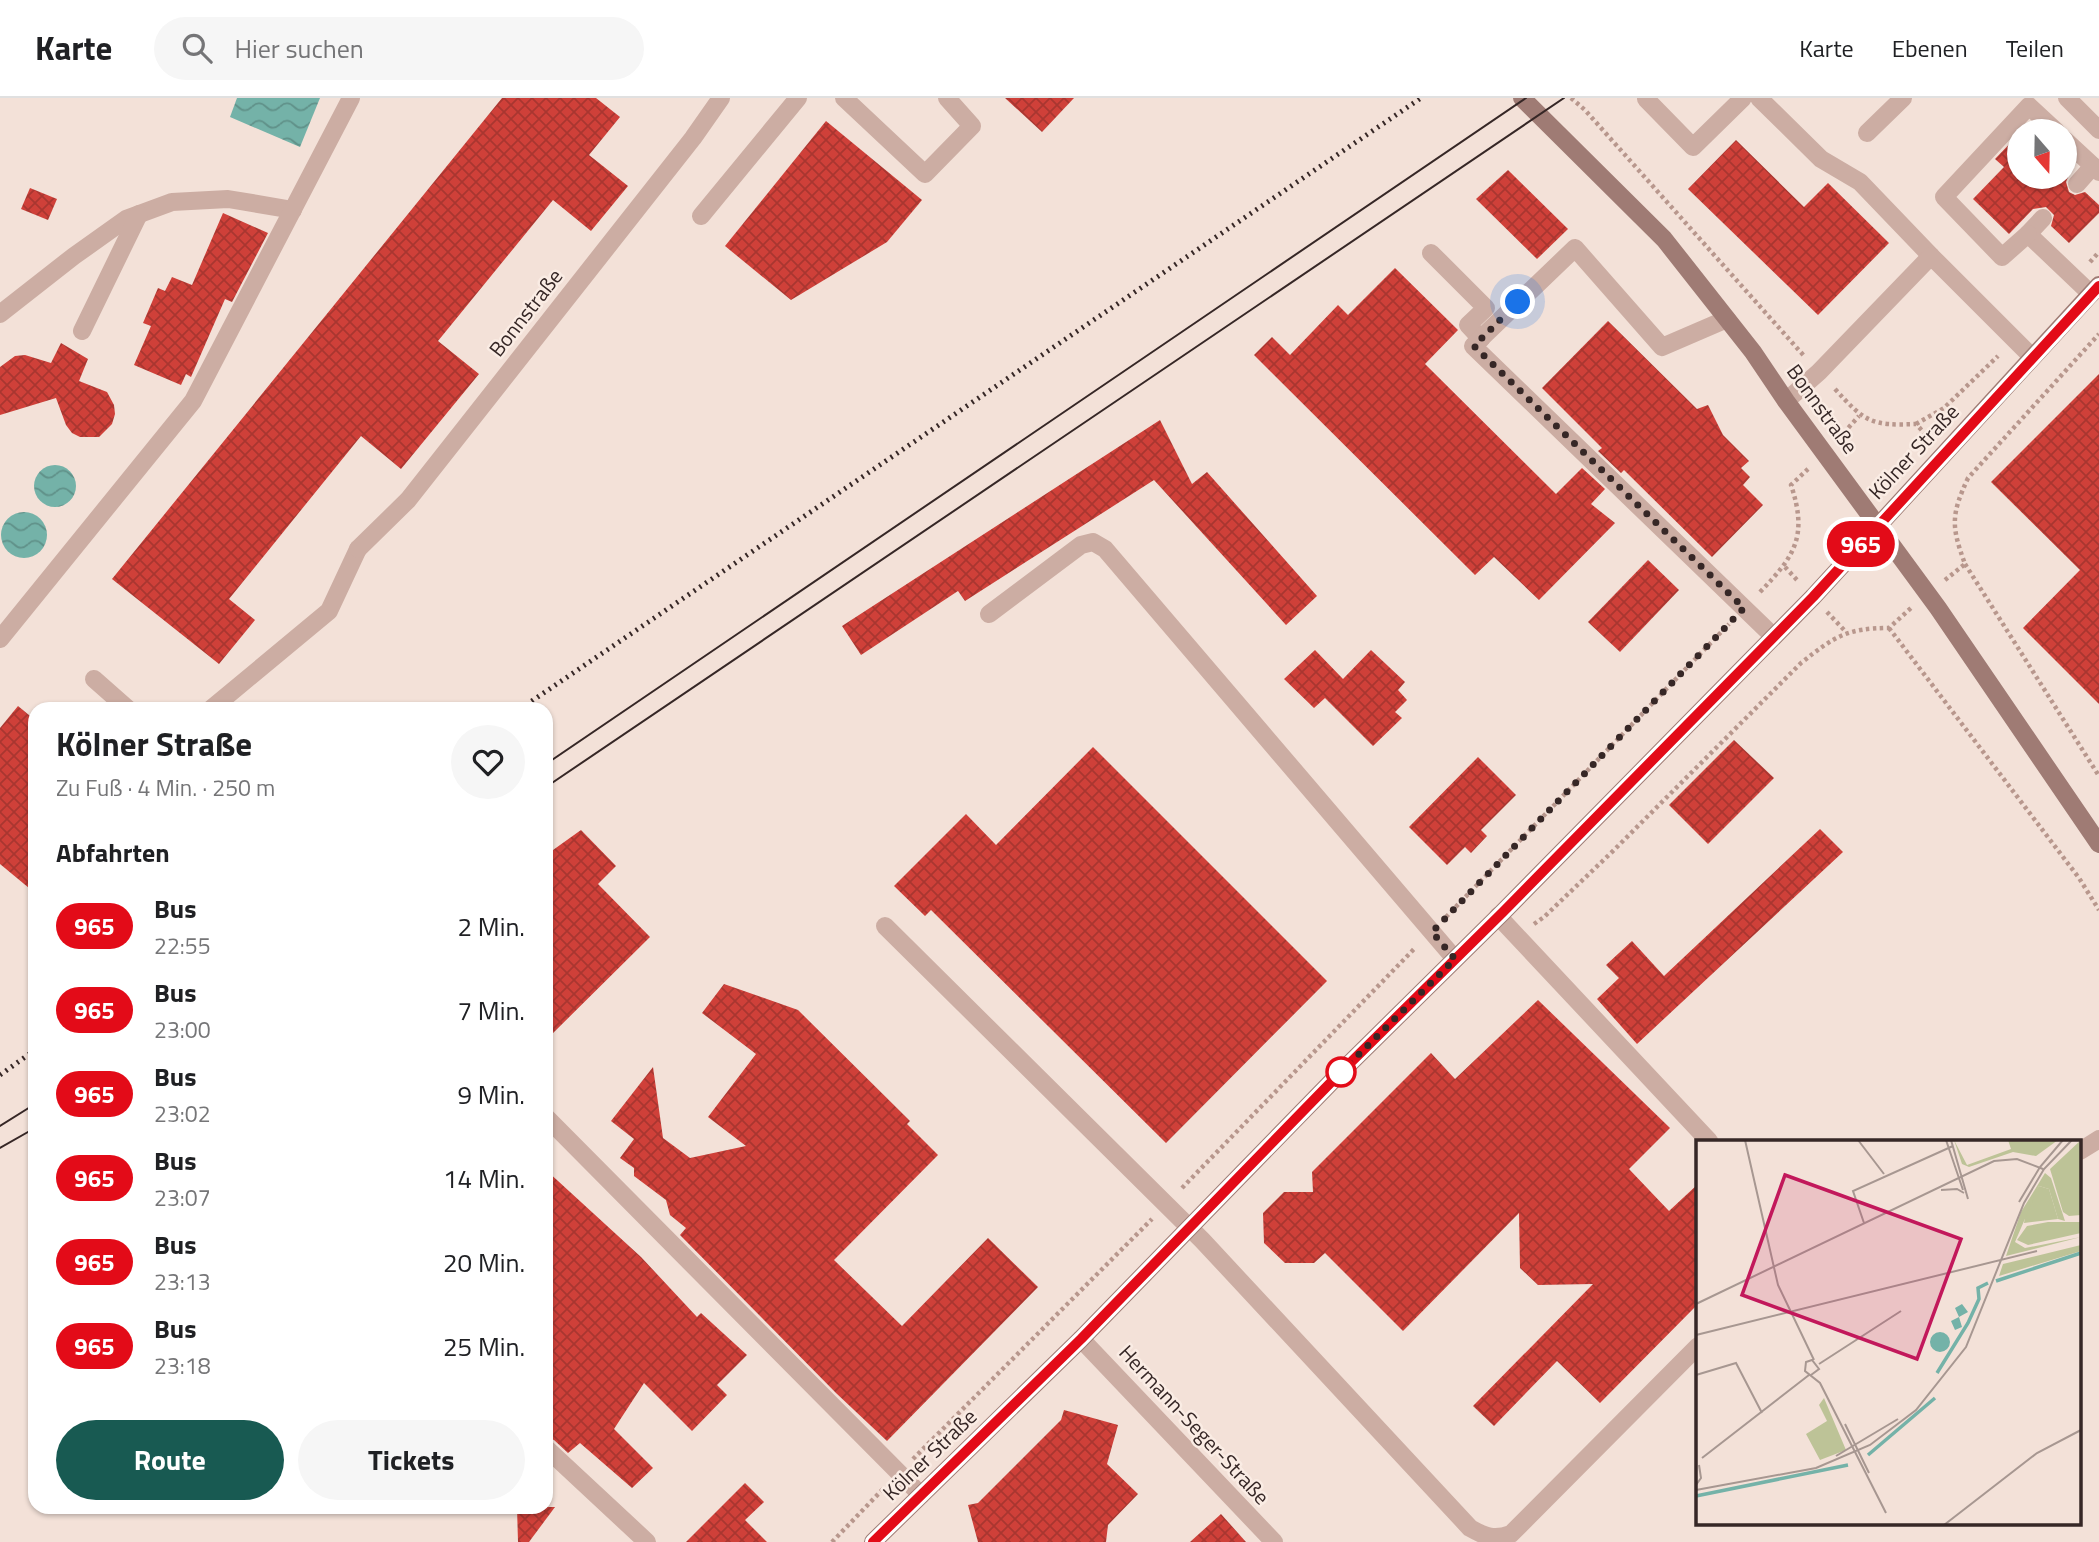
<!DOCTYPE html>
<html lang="de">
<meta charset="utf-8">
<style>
:root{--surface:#fff;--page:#f6f6f6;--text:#202124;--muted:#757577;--line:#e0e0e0;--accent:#185a52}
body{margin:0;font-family:"Titillium Web",sans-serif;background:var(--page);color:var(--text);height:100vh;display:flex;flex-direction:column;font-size:26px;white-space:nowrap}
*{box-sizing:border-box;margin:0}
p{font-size:23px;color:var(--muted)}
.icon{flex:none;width:38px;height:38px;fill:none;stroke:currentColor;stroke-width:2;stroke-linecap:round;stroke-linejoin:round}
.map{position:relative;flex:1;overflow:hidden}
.panel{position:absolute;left:28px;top:604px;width:525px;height:812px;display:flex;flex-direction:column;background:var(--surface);border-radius:21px;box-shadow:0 2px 5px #0004}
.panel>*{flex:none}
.badge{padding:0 14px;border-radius:23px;font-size:24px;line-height:46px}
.needle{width:46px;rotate:160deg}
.fabs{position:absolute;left:2007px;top:21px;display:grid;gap:14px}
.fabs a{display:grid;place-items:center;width:70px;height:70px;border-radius:50%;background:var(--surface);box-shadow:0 2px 5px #0004;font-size:35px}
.you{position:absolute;width:35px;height:35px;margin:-18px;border:5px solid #fff;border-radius:50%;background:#1a73e8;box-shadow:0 0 0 10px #1a73e833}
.map>.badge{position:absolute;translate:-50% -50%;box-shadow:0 0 0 4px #fff}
h2{padding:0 28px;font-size:26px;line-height:63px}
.round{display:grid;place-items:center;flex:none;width:74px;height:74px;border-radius:37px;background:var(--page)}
.head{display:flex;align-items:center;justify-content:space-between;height:119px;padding:0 28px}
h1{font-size:33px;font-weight:700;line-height:52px}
.cta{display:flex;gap:14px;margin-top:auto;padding:14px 28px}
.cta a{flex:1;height:80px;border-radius:42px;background:var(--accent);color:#fff;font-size:28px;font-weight:700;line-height:80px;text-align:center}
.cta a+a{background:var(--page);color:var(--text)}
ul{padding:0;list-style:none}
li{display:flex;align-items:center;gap:21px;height:84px;padding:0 28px}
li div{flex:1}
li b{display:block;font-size:26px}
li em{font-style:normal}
li .badge{min-width:77px;font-weight:700;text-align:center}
header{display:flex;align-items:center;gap:42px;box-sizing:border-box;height:98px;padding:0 35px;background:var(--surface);border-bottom:2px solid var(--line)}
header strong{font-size:33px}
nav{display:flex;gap:38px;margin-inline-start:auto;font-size:24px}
.search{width:490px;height:63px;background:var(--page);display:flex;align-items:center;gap:18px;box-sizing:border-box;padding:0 24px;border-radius:38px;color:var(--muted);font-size:26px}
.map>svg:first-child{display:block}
.water{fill:url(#water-waves)}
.building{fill:url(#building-cross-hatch)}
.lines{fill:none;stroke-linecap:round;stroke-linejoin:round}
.path{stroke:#b8978d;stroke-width:4.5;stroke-dasharray:3.5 3.5;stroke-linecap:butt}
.lane{stroke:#ccada3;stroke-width:18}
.street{stroke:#ccada3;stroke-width:18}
.secondary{stroke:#9f7b74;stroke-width:18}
.tram{stroke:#362726;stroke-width:2}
.rail{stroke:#362726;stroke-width:5;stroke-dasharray:2 5;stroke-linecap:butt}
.line-casing{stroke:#fff;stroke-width:16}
.line{stroke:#e30b18;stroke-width:10}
.walk{stroke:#362726;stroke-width:7;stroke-dasharray:0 12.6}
.stop-dot{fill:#fff;stroke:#e30b18;stroke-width:3.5}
.labels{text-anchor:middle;stroke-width:5;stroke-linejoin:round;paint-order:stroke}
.street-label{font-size:21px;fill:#362726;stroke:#faece4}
.inset-river{fill:none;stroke:#74b2a8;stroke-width:3.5}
.inset-road{fill:none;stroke:#a79791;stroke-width:2}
.view{fill:#c2185b;fill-opacity:0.15;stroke:#c2185b;stroke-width:3.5}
.inset-edge{fill:none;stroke:#362726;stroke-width:3.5}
</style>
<header>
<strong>Karte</strong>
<div class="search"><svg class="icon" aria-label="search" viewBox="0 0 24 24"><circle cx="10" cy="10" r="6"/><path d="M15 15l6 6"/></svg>Hier suchen</div>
<nav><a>Karte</a><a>Ebenen</a><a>Teilen</a></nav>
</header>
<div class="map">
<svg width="2099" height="1444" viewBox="0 0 2099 1444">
<defs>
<pattern id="water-waves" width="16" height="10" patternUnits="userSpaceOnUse" patternTransform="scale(1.75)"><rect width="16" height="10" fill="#74b2a8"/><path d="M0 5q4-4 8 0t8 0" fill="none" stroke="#609189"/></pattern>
<pattern id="building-cross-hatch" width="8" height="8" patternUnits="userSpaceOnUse" patternTransform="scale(1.75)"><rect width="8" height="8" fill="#cf4039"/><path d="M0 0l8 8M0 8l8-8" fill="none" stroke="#a93630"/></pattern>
</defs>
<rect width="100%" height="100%" fill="#f3e1d8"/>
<g class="water">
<polygon points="237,0 320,0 300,49 230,19"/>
<circle cx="55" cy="388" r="21"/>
<circle cx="24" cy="437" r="23"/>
</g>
<g class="building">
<polygon points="502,0 596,0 620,19 589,57 628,88 591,133 553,102 438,243 479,276 401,371 361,338 229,501 255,522 219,566 112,481"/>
<polygon points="1005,0 1074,0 1042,34"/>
<polygon points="826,23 922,102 887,144 791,202 725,148"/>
<polygon points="2020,35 2020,79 2068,79 2066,84 2069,94 2075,97 2085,94 2099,107 2099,115 2069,145 2051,128 2054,117 2046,109 2033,111 2009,136 1973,101 2004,69 1995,61"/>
<polygon points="1736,42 1804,109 1828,85 1889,145 1818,217 1688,91"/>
<polygon points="1508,72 1568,131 1537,161 1476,101"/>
<polygon points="30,90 57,101 48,122 21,111"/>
<polygon points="223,115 268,135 232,204 225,201 191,279 186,276 181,287 134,267 151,228 143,225 158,190 165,193 172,179 192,187"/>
<polygon points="1395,170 1458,232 1425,266 1556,396 1582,370 1605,391 1591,406 1615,425 1539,502 1494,459 1475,477 1254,257 1272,239 1290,257 1338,207 1348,217"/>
<polygon points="1608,223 1697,311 1708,307 1723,337 1749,363 1741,370 1750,379 1743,387 1763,407 1712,459 1624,372 1621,375 1598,353 1602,350 1542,290"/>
<polygon points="61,245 88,261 79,283 107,294 114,307 115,316 112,326 99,339 80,339 72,335 66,327 56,300 0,317 0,269 15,258 25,257 51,265"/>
<polygon points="2099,276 2099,606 2023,530 2080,472 1991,384"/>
<polygon points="1160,322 1192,386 1207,374 1317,498 1286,527 1154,382 965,503 958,493 861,557 842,528"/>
<polygon points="1648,462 1679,492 1620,554 1588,524"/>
<polygon points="1315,552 1343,581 1371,552 1405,584 1398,592 1407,602 1395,614 1402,620 1373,648 1325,600 1314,610 1284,581"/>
<polygon points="18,608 35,622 35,795 0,766 0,630"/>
<polygon points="1734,642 1774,680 1708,746 1669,707"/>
<polygon points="1093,649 1327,883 1166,1045 931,812 925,818 894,788 966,716 996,747"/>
<polygon points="1478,659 1516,697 1481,732 1487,738 1471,755 1465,749 1447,767 1409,729"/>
<polygon points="1820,731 1843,754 1637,946 1597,901 1619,880 1606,867 1632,843 1664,878"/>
<polygon points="581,732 616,768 598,786 650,839 546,942 546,757"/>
<polygon points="724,886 798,912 910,1023 907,1026 938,1057 834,1162 902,1228 988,1140 1038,1189 887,1343 836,1295 680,1137 686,1130 670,1117 666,1102 634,1078 634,1070 620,1060 634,1041 611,1023 653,969 663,1040 690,1060 746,1048 708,1019 756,956 702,915"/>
<polygon points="1538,902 1670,1030 1629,1071 1669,1113 1698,1086 1698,1206 1600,1305 1557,1263 1494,1328 1473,1308 1593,1186 1538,1187 1520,1170 1519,1115 1403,1233 1325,1155 1314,1165 1285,1165 1264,1145 1263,1115 1284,1094 1313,1094 1312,1074 1431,955 1455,981"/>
<polygon points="546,1072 641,1159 697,1219 701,1215 747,1257 717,1287 727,1297 692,1333 644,1285 614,1331 653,1370 632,1390 580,1345 568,1355 554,1342 546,1339"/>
<polygon points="1064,1312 1118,1327 1107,1366 1138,1396 1108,1427 1106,1444 978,1444 968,1407 978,1405 1061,1322"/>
<polygon points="745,1385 764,1404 745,1422 767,1444 686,1444"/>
<polygon points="517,1409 555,1409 529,1444 518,1444"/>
<polygon points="1221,1416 1246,1444 1190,1444"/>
</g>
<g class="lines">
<g class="path">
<polyline points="1571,0 1585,12 1805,259"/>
<polyline points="2090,164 2099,154"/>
<path d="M 1835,291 C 1865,324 1871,328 1916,326 L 1929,340"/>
<polyline points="1916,326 1944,310 1998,258"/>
<polyline points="1839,340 1859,318"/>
<polyline points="1965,466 2099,678"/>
<polyline points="1785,469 1797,482"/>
<path d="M 1945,482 L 1965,466 C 1951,428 1951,417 1968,380 L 2099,236"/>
<path d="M 1760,494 C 1795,458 1808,438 1791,387 L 1808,371"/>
<polyline points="1827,514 1846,534"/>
<polyline points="1889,530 2079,780 2099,812"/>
<polyline points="1446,819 1729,526"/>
<path d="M 1534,826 L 1544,819 L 1613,753 L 1801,565 C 1834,539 1846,530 1889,530 L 1911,510"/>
<polyline points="1182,1090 1415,850"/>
<polyline points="913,1361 1152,1121"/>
<polyline points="832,1444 885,1389"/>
</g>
<g class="lane">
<polyline points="844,0 925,76 972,28 947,0"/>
<polyline points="1759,0 1821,61 1860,84 1931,158"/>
<polyline points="2067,0 2099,32"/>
<polyline points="1646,1 1693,49 1743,0"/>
<polyline points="1867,35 1903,0"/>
<polyline points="2065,42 2093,68"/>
<polyline points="2077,86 2093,68 2099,74"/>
<polyline points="701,118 798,0"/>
<polyline points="2043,120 2028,136 2091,196"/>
<polyline points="2028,136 2002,159 1944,99 2029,8 2056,33"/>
<polyline points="1431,155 1486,210 1468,227 1481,241"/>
<polyline points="0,216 74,158 126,121 172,104 228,101 293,112"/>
<polyline points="1727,221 1662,249 1575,150 1473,248 1773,538"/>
<polyline points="82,233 139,116"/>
<polyline points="1786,303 1819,274 1931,158 2032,259"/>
<polyline points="989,516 1081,447 1093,444 1105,451 1455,861"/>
<polyline points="0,541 193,303 351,0"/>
<polyline points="94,581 128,611"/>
<polyline points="211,611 329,513 358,451"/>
<polyline points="1498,818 1709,1043"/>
<path d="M 885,828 L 1202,1142 L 1470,1430 C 1486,1439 1494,1442 1511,1436 L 1698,1248"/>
<polyline points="546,1019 921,1397"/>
<polyline points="2080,1053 2099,1041"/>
<polyline points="546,1350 647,1444"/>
</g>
<g class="street">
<polyline points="358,451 408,402 693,40 721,0"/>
<polyline points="1081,1241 1274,1444"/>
</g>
<g class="secondary">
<polyline points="1522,0 1664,141 1753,254 1786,303 1938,510 2099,746"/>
<polyline points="873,1444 1081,1241 1342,973 1503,814 1813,499 2099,187"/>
</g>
<g class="tram">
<polyline points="546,666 1526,0"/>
<polyline points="546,689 1564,0"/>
<polyline points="0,1028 35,1006"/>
<polyline points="0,1050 35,1030"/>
</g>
<g class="rail">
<polyline points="520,611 1421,0"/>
<polyline points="0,977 35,952"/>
</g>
</g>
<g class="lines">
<defs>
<polyline id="line" points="873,1444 1081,1241 1342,973 1503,814 1813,499 2099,188"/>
</defs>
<use href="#line" class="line-casing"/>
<use href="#line" class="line"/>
<polyline class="walk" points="1341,974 1455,861 1432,834 1744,510 1474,248 1518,204"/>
</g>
<circle class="stop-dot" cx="1341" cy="974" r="14"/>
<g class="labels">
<g class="street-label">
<text transform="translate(526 215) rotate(-52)" y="7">Bonnstraße</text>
<text transform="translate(1822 311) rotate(54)" y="7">Bonnstraße</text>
<text transform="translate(1914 354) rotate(-47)" y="7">Kölner Straße</text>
<text transform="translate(1194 1327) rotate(47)" y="7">Hermann-Seger-Straße</text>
<text transform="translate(930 1357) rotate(-44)" y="7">Kölner Straße</text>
</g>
</g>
<g transform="translate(1696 1042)">
<rect width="385" height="385" fill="#f3e1d8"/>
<path d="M 258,0 L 271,25 L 315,9 L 312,0 L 362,0 L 340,16 L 317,12 L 273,27 L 266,24 ZM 385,0 L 385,75 L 373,76 L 367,72 L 354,29 ZM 343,46 L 353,49 L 362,79 L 328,83 L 331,66 ZM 352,82 L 385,82 L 385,93 L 332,105 L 321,100 L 331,86 ZM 385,105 L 385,111 L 303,136 L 307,124 Z" fill="#bdc397"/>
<path d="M 349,33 L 355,38 L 369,81 L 362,79 L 353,49 L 343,46 L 319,102 L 329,108 L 385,97 L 310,116 L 325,72 ZM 128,258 L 150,310 L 124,320 L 110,294 L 131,281 L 123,265 Z" fill="#bdc397"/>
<path d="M 266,164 L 272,172 L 263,177 L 266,187 L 259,190 L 255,181 L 263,177 L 259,168 ZM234 202a10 10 0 1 1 20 0a10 10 0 1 1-20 0Z" fill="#74b2a8"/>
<path class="inset-river" d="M 300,141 L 385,113M 241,233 L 272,183 L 283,159 L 282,148 L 292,143M 172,315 L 239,258M 0,356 L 152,325"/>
<path class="inset-road" d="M 49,0 L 82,145 L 118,220M 162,0 L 188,34M 250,0 L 267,50M 255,0 L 272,59M 245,50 L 261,49 L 268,53M 323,62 L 344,27 L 367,0M 168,83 L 157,51 L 257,6M 0,164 L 298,21 L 321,19 L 347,29M 0,195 L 341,111M 123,224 L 205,171M 0,235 L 40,223 L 66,273M 115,235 L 123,229 L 116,220 L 110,222 L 109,231 L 124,243 L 190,373M 149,284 L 173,333M 140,316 L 202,279M 6,318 L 113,235M 0,345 L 5,338 L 3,325M 0,350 L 120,328 L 174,305 L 220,270 L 270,207 L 328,63 L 348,29 L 376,0M 248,385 L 341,313 L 385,290"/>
<path class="view" d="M 89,35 L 265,99 L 221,219 L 46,155 Z"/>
<rect width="385" height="385" class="inset-edge"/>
</g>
</svg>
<div class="fabs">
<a><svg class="needle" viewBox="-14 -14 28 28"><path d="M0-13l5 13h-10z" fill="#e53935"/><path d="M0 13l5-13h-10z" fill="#757577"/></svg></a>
</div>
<div class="you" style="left:1518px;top:204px"></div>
<b class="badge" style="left:1861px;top:446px;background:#e30b18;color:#fff">965</b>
<section class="panel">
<div class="head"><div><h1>Kölner Straße</h1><p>Zu Fuß · 4 Min. · 250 m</p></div><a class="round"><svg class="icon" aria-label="heart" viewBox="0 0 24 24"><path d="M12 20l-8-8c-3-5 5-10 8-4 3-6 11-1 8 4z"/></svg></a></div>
<h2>Abfahrten</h2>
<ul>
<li><span class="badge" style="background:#e30b18;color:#fff">965</span><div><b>Bus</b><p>22:55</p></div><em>2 Min.</em></li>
<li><span class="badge" style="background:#e30b18;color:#fff">965</span><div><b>Bus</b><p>23:00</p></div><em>7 Min.</em></li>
<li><span class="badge" style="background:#e30b18;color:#fff">965</span><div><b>Bus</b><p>23:02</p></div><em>9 Min.</em></li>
<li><span class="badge" style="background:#e30b18;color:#fff">965</span><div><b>Bus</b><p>23:07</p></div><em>14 Min.</em></li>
<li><span class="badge" style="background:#e30b18;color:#fff">965</span><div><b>Bus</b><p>23:13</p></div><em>20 Min.</em></li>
<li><span class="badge" style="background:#e30b18;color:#fff">965</span><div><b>Bus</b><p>23:18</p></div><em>25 Min.</em></li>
</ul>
<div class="cta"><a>Route</a><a>Tickets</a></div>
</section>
</div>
